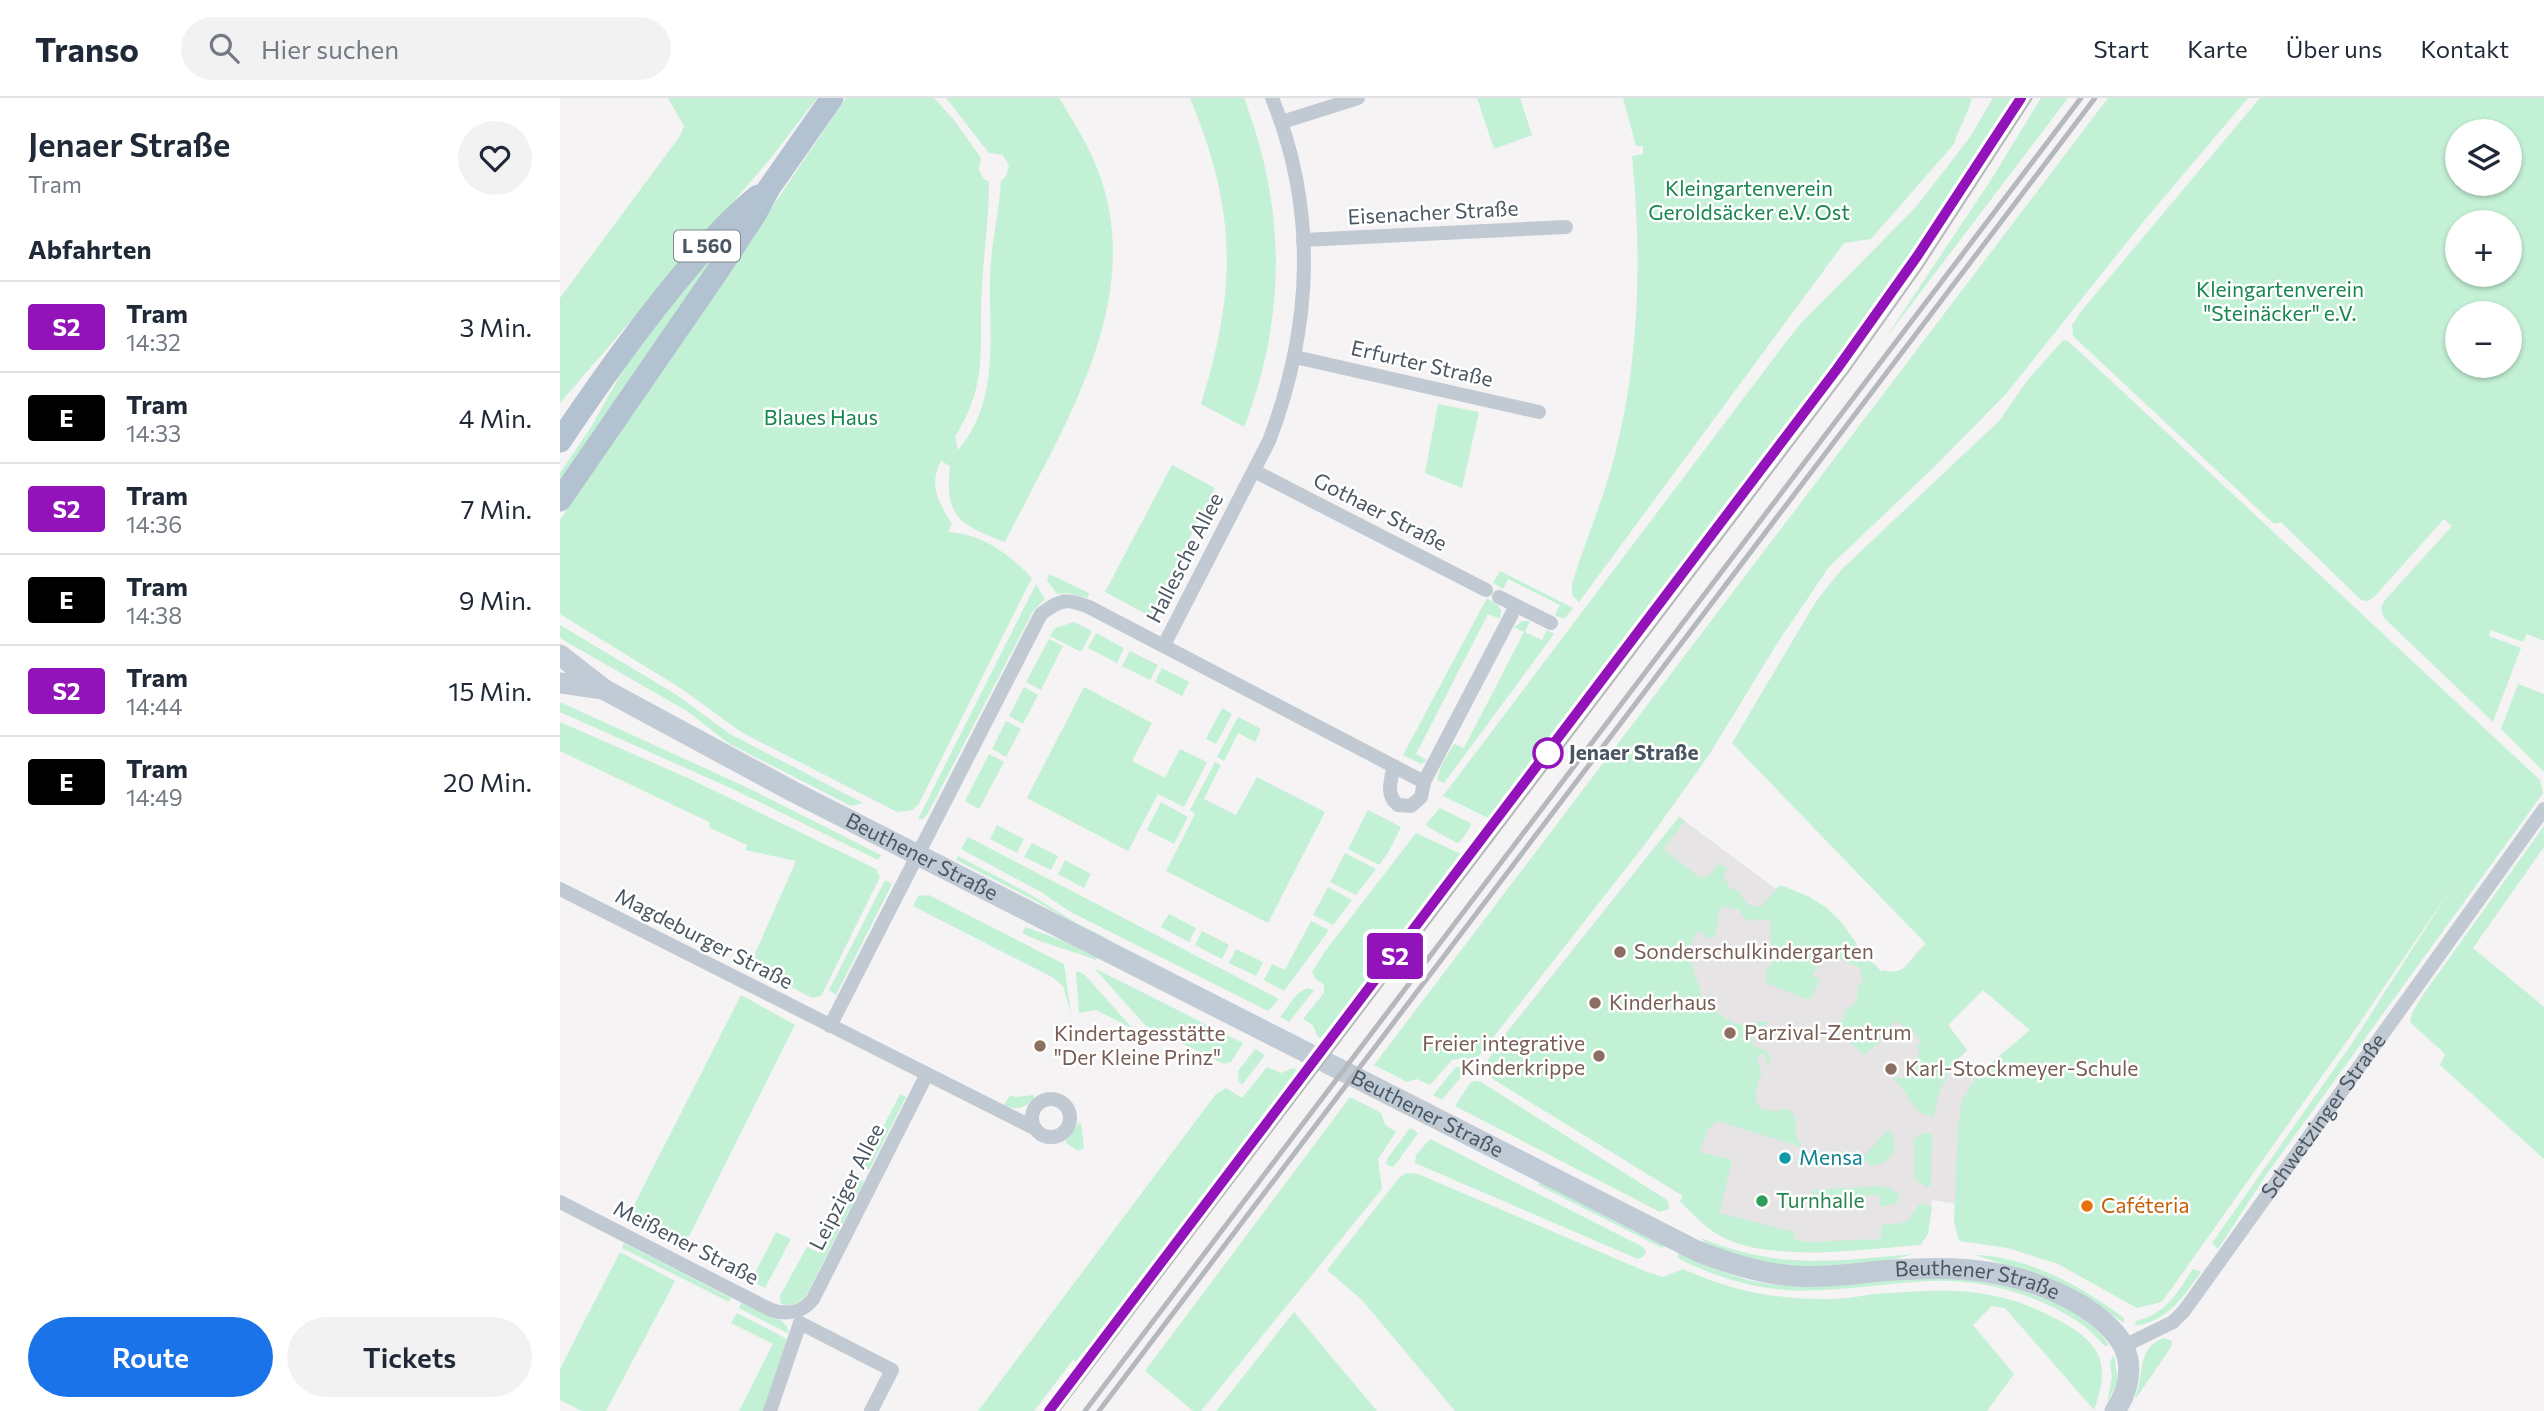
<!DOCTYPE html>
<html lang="de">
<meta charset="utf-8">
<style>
:root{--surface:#fff;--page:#f2f2f3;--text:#1f2937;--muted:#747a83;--line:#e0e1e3;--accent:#1a73e8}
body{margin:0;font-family:Commissioner,sans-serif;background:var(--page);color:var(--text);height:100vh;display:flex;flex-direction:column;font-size:26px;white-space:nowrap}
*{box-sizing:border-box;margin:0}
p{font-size:23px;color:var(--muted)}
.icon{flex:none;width:38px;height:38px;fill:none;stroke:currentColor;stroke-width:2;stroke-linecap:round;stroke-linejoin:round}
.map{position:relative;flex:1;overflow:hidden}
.panel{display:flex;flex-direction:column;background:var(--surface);width:560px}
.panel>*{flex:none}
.badge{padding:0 14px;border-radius:5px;font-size:24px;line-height:46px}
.controls{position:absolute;left:1885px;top:21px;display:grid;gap:14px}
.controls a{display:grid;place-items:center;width:77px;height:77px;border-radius:50%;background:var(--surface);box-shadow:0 2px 5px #0004;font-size:35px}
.map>.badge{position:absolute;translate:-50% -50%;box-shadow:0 0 0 4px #fff}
h2{padding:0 28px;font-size:26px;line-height:63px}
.round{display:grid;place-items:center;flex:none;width:74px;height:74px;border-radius:37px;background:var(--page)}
.head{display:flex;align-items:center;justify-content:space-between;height:119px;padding:0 28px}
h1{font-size:33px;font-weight:600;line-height:52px}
.action{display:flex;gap:14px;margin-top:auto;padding:14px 28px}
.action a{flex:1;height:80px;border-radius:42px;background:var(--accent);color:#fff;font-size:28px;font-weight:600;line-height:80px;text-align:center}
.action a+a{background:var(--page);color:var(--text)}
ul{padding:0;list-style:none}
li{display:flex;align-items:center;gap:21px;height:91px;padding:0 28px;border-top:2px solid var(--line)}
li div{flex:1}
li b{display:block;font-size:26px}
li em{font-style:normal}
li .badge{min-width:77px;font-weight:700;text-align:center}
header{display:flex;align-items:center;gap:42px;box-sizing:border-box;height:98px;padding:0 35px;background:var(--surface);border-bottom:2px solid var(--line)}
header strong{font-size:33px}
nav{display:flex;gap:38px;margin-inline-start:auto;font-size:24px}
.search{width:490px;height:63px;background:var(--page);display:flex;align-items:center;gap:18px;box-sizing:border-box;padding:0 24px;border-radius:38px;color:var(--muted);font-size:26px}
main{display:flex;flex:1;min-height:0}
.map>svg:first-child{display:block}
.education{fill:#e6e4e5}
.green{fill:#c3f1d5;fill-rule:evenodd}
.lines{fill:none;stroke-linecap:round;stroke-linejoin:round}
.minor{stroke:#c1cad2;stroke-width:14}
.secondary{stroke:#c1cbd6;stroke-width:21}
.primary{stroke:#b3c2d1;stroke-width:23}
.tram{stroke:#b5b8bd;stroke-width:2}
.rail{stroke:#b5b8bd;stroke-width:5}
.line-casing{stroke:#fff;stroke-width:16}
.line{stroke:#9313ba;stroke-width:10}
.stop-dot{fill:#fff;stroke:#9313ba;stroke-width:3.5}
.education-dot{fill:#8d6e63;stroke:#fff;stroke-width:2.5}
.culture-dot{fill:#0f9aa8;stroke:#fff;stroke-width:2.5}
.leisure-dot{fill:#2e9e5b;stroke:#fff;stroke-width:2.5}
.food-dot{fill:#e8710a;stroke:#fff;stroke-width:2.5}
.labels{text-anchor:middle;stroke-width:5;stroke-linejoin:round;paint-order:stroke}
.shield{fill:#fff;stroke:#808990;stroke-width:2}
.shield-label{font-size:19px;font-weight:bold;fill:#4a5661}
.park-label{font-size:21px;fill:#17864f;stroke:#fff}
.street-label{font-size:21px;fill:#4a5661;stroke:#fff}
.stop-label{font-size:21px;font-weight:bold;fill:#4a5661;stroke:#fff;text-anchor:start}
.education-label{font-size:21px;fill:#785e54;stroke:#fff;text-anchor:start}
.culture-label{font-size:21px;fill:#0d838f;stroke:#fff;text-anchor:start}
.leisure-label{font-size:21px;fill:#27864d;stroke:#fff;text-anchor:start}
.food-label{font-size:21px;fill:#c56008;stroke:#fff;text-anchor:start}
</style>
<header>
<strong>Transo</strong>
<div class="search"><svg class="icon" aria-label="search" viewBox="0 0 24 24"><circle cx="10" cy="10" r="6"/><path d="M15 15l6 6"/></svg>Hier suchen</div>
<nav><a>Start</a><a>Karte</a><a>Über uns</a><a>Kontakt</a></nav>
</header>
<main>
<section class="panel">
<div class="head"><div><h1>Jenaer Straße</h1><p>Tram</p></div><a class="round"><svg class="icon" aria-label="heart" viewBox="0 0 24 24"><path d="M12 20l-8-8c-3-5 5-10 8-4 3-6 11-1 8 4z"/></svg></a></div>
<h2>Abfahrten</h2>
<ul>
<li><span class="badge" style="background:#9313ba;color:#fff">S2</span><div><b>Tram</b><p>14:32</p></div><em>3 Min.</em></li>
<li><span class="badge" style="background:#000;color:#fff">E</span><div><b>Tram</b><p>14:33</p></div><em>4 Min.</em></li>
<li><span class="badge" style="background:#9313ba;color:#fff">S2</span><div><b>Tram</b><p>14:36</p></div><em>7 Min.</em></li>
<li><span class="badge" style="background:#000;color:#fff">E</span><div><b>Tram</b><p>14:38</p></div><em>9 Min.</em></li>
<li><span class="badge" style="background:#9313ba;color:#fff">S2</span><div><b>Tram</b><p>14:44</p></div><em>15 Min.</em></li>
<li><span class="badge" style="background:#000;color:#fff">E</span><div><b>Tram</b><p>14:49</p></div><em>20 Min.</em></li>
</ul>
<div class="action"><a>Route</a><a>Tickets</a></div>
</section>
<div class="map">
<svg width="1984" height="1313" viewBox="0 0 1984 1313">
<rect width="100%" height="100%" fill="#f5f3f3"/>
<polygon class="education" points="1119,719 1216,791 1264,858 1282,862 1319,878 1323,872 1334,875 1343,871 1358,853 1422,891 1388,927 1407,952 1396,963 1437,986 1430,1111 1372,1102 1368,1136 1360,1147 1253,1155 1184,1147 1158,1137 1120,1103 1123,1098 928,977 926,966 940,943"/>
<g class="green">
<polygon points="108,0 257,0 211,60 0,305 0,200 120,38 124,28"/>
<path d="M 286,0 L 374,0 L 394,22 L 421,60 L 419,72 L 424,81 L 429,84 C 429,119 424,152 422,187 C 418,247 430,283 395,339 L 398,352 C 440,303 429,239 430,180 C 431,147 439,115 441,83 L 446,78 L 449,68 L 443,57 L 429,55 L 386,0 L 499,0 C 513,23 527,45 537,70 C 589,201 502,330 445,444 C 400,427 384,419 390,368 L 381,363 C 368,387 379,405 392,426 L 388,434 C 423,436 449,456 472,480 L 358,707 L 352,712 L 337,714 L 181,634 L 122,591 L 0,516 L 0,422 Z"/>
<path d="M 630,0 L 684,0 C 726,111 727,218 684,329 L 641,306 C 677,190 677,113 630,0 Z"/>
<polygon points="917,0 960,0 972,37 934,51"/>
<path d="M 1063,0 L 1412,0 C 1408,16 1399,29 1394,46 L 1311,141 L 1284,145 L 1019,504 L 1012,497 L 1012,486 C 1025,443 1043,403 1054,360 C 1080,261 1082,158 1072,58 L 1083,56 L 1083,48 L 1076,48 Z"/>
<polygon points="1433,0 1454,0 1353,155 1283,255 1072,537 1068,535 928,720 883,698 1229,240 1242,224 1356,109 1410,39"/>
<polygon points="1481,0 1508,0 1325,241 1429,85"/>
<polygon points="1548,0 1688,0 1583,124 1446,296 1373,370 1269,469 1218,544 1149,657 1089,741 918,959 911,963 906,960 892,962 870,987 857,981 847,984 814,967"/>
<path d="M 1700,0 L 1984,0 L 1984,543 L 1967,536 L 1963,544 L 1931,532 L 1929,538 L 1961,550 L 1933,624 L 1824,520 L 1821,510 L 1825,502 L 1892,428 L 1884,421 L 1814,499 L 1808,503 L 1801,502 L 1721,424 L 1714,426 L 1513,238 L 1512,227 L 1523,211 ZM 1897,33 L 1950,33 L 1950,86 L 1897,86 ZM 1950,124 L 1950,177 L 1897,177 L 1897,124 ZM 1950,215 L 1950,268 L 1897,268 L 1897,215 Z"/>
<polygon points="166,143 0,383 0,375 31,329 69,262 132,181"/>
<path d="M 1503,242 L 1508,243 L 1533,266 L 1980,682 L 1983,695 L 1706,1077 L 1658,1151 L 1652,1145 L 1793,944 L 1892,789 L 1792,936 L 1602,1204 L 1577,1210 L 1498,1166 L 1448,1150 L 1399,1143 L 1394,1124 L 1398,1026 L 1402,1003 L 1418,976 L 1470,932 L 1423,892 L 1388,927 L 1407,952 C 1389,970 1377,993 1374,1019 C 1346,1014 1351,991 1331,980 L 1346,980 L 1360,952 L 1356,948 L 1362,944 L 1353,934 L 1336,923 L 1320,938 L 1321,943 L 1304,957 L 1270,926 L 1284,922 L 1284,913 L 1297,904 L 1298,888 L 1303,885 L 1300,870 L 1282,862 L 1264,858 L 1253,877 L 1260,882 L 1249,902 L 1206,885 L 1207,870 L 1213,866 L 1210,830 L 1212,823 L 1196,821 L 1188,824 L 1178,811 L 1160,809 L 1155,839 L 1149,841 L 1138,833 C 1122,853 1136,876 1142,898 L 1153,898 L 1152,907 L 1161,918 L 1176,926 L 1189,927 L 1202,923 L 1209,924 L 1192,939 L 1193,948 C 1202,950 1208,952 1210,962 L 1207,967 L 1205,957 L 1200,956 L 1196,959 L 1202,975 C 1195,989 1188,1013 1214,1013 C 1220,1013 1224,1010 1230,1013 C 1240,1020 1233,1030 1237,1039 C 1238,1042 1241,1045 1242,1049 L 1157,1023 L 1149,1030 L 1139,1054 L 1172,1062 L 1159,1115 L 1234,1134 L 1235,1141 L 1246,1144 L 1321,1141 L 1321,1127 L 1342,1125 L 1349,1122 L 1360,1105 L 1372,1109 L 1368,1136 L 1360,1147 C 1305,1151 1204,1166 1157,1136 C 1143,1127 1131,1115 1120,1103 L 1123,1098 L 936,983 C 930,979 926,975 926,966 L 940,943 L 1119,719 L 1125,723 L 1103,751 L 1139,779 L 1149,778 L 1159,765 L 1167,770 L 1163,778 L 1170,790 L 1180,794 C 1184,805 1190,809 1201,809 L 1220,787 L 1248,798 L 1267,810 L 1283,826 L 1300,851 L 1322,874 L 1323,872 C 1348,879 1350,859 1366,846 L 1172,645 L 1255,505 L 1281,472 L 1440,322 L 1466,284 Z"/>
<polygon points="878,306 919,314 902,390 865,375"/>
<polygon points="612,367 655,390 590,518 545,494"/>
<polygon points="940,473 1013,510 1004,521 995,517 1000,507 948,481 943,491 933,485"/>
<polygon points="489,476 529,495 528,500 507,495 497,496 487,482"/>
<polygon points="476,486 485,501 473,513 367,717 363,721 358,721"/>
<polygon points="927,500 939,508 941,513 940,521 928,516 856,656 867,662 861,666 843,657"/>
<polygon points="963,523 970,523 965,534 982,542 987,532 994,536 884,685 877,682 881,668 894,646 904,650 964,534 954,529"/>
<polygon points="514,524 532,533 521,554 490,538 495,530"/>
<polygon points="0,527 117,597 170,636 303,705 291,708 168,645 127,613 5,543 0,539"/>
<polygon points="536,535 564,550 557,565 528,550"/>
<polygon points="489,541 503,548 481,592 466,584"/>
<polygon points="570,553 598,567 590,582 562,568"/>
<polygon points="602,570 629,584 622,598 595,584"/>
<polygon points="1958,586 1984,596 1984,674 1941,631"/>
<polygon points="464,589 478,597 463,626 449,618"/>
<polygon points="524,589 592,625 572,663 605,680 620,651 647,664 624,709 598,696 568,753 467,700"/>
<polygon points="0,604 186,689 321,757 318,762 175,692 0,614"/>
<polygon points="662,610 672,616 656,646 646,641"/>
<polygon points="678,619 701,631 695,644 678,635 664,663 657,659"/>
<polygon points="446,623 461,631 446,659 432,651"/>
<polygon points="0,624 128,680 316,771 320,779 261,898 252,900 190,867 236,763 185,752 187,747 150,730 149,724 0,653"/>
<polygon points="429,656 444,664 419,711 405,703"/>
<polygon points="655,664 661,667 644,701 676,717 697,679 765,714 708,825 606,773 635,716 630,712"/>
<polygon points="601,704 628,719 614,746 587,732"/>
<polygon points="880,710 910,725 911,728 900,744 897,745 868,729 866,726"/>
<polygon points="808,712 841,729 828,755 819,767 788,751"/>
<polygon points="437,727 464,741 457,755 430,741"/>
<polygon points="1984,728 1984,749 1913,850 1984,909 1984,1061 1880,967 1885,956 1850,924 1852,915 1865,894"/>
<polygon points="856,735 905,758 780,920 760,940 757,938 753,927 743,921 764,895 764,887 755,880 752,874 766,852"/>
<polygon points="408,739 719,901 708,913 509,813 481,794 401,751"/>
<polygon points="472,745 498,758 491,772 464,759"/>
<polygon points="785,755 816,771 796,797 770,784"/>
<polygon points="398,758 468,795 518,826 547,840 545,843 474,802 396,762"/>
<polygon points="505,762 531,776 524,790 498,776"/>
<polygon points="325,782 332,786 276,897 269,892"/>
<polygon points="768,789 792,802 773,827 753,817"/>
<polygon points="369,797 504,866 511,916 503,888 492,879 353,808 358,798"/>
<polygon points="609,816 636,830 629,844 601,829"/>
<polygon points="751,823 769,832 724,893 704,882 712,866 725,872"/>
<path d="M 466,829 L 506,844 L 537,860 L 536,862 C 511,852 486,847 462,835 Z"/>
<polygon points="642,833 669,847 662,861 635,847"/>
<polygon points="676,851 703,864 696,878 669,865"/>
<polygon points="534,870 683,945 671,964 664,966 585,927"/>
<polygon points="518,873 525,877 573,931 536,912 519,915 516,875"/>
<polygon points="748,890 754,892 729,924 720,919 737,896"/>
<polygon points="181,897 235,927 122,1152 66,1123"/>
<polygon points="695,951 705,957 682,987 679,984 678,973"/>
<polygon points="707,969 721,975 733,970 736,972 724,993 519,1266 513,1262 474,1313 418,1313 656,996 666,990 682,1000"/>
<polygon points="896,969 902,969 904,975 882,1002 873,997"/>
<polygon points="915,983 921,984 1104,1100 1108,1103 1109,1111 1100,1114 895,1008 910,985"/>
<polygon points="340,996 346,999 309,1072 303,1069"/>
<path d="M 450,997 L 455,999 L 474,997 L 474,1001 C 464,1010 457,1013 444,1007 Z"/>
<polygon points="790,999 821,1015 825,1027 836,1034 818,1061 822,1091 641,1313 633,1313 585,1273"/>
<polygon points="518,1025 521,1026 524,1050 518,1053 505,1044"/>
<polygon points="850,1030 858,1035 835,1067 832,1069 826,1066 827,1061"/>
<path d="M 1329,1031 C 1341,1050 1333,1066 1310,1067 L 1302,1060 Z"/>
<polygon points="1368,1035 1372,1037 1371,1088 1366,1089 1355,1081 1354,1044 1359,1036"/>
<polygon points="870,1041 1083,1149 1086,1153 1084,1158 1078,1161 855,1065 856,1057"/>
<path d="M 846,1075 L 858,1076 L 1087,1174 L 1103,1179 L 1123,1171 C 1172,1193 1209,1200 1263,1201 C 1280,1202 1298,1198 1316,1196 C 1389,1191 1436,1187 1502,1224 C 1543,1247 1550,1267 1534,1312 L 1445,1210 L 1432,1208 L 1413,1227 L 1454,1276 L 1427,1313 L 895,1313 L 802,1202 L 767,1172 L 839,1080 Z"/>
<path d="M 297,1080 L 304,1084 L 246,1198 C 238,1205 232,1209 221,1206 L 220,1198 L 247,1149 L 259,1155 Z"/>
<polygon points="979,1084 1105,1148 1102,1150 978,1087"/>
<polygon points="1320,1088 1331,1091 1340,1097 1337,1105 1320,1109 1320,1097 1300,1098 1300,1106 1293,1106 1293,1098 1273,1099 1273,1108 1266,1108 1266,1100 1253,1099 1253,1092"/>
<polygon points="216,1134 231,1141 205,1190 191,1183"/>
<path d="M 1141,1140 C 1217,1172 1275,1163 1354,1156 C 1306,1170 1247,1174 1198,1164 C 1181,1160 1164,1152 1147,1147 Z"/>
<polygon points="64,1145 171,1200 169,1204 62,1150"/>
<polygon points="60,1154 115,1183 46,1313 22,1313 0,1302 0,1271"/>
<path d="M 1118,1155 C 1150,1169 1184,1185 1220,1187 C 1237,1187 1256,1185 1273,1184 C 1354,1180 1423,1171 1499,1207 C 1518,1216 1538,1229 1549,1247 L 1545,1248 C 1536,1239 1528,1230 1517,1223 C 1475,1195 1420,1181 1370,1183 C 1321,1185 1274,1195 1225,1192 C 1188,1189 1150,1177 1118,1160 Z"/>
<path d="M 1415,1157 C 1467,1158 1523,1189 1564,1220 L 1564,1225 L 1537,1207 L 1459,1171 Z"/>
<path d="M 1633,1171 L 1641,1174 C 1623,1199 1608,1223 1575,1228 L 1576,1223 C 1608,1215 1616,1196 1633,1171 Z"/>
<polygon points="181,1205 222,1223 227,1229 229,1236 179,1210"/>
<polygon points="734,1214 817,1313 656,1313"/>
<polygon points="177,1215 227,1241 204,1313 179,1313 213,1246 171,1225"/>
<path d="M 1604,1240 L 1612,1243 L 1611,1249 L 1577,1299 L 1575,1299 C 1585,1277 1576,1249 1604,1240 Z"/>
<polygon points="1554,1257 1558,1282 1547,1305 1552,1279 1550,1263"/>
</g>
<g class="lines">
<g class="minor">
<polyline points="722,24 798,0"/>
<polyline points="743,142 1006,129"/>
<polyline points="735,259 979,314"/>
<polyline points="694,373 926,492"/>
<polyline points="939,499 991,525"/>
<path d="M 604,547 L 709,343 C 752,230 758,113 712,0"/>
<path d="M 834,668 C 831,682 825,697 838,707 L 851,708 L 861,699 L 864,684 L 956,508"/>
<polyline points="0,791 474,1030"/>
<path d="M 270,928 L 481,516 C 501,501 506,500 529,509 L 864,684"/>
<circle cx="491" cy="1020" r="19"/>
<path d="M 0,1104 L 211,1212 C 228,1217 242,1215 253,1201 L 367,976"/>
<polyline points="240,1225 332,1272 311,1313"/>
<path id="s1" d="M 1564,1248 L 1613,1224 L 1624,1213 L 1984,711"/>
<polyline points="210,1313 240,1225"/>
</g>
<g class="secondary">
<path id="s2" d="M 0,557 L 45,592 L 232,693 L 1137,1153 C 1168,1165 1201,1176 1235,1178 C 1263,1180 1292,1176 1320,1173 C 1380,1168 1438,1168 1493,1193 C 1514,1202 1535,1214 1551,1231 C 1575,1255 1573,1286 1555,1313"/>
<polyline points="0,585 43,591"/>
</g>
<g class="primary">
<path d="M 0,343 C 35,291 71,240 110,192 C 137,159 164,125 198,98"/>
<polyline points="0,402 157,174 194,118 209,90 272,0"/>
</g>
<polyline class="tram" points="499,1313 1288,274 1361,171 1472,0"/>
<g class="rail">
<polyline points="525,1313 1521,0"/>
<polyline points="539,1313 1535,0"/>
</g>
</g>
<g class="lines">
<defs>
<polyline id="line" points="489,1313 1277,271 1358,157 1461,0"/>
</defs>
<use href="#line" class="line-casing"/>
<use href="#line" class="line"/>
</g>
<circle class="stop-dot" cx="988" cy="655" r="14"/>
<g class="education-dot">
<circle cx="1060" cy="854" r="7"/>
<circle cx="1035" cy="905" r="7"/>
<circle cx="1170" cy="935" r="7"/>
<circle cx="480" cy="948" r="7"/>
<circle cx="1039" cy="958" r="7"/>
<circle cx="1331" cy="971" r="7"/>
</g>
<circle class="culture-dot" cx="1225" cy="1060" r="7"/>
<circle class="leisure-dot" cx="1202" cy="1103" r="7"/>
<circle class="food-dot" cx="1527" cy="1108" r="7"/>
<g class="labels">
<rect class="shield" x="114" y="132.5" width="66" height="31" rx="5"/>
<g class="shield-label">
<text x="147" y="155">L 560</text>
</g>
<g class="park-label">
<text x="1189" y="98">Kleingartenverein<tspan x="1189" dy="24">Geroldsäcker e.V. Ost</tspan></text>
<text x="1720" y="199">Kleingartenverein<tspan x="1720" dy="24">"Steinäcker" e.V.</tspan></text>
<text x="261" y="327">Blaues Haus</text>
</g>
<g class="street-label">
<text transform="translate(873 115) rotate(-3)" y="7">Eisenacher Straße</text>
<text transform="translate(862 266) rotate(13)" y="7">Erfurter Straße</text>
<text transform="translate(820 414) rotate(27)" y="7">Gothaer Straße</text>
<text transform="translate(625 460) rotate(-63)" y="7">Hallesche Allee</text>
<text dy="7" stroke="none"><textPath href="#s2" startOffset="415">Beuthener Straße</textPath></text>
<text transform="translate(144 841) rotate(27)" y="7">Magdeburger Straße</text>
<text dy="7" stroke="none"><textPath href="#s2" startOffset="982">Beuthener Straße</textPath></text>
<text dy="7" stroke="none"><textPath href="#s1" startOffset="310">Schwetzinger Straße</textPath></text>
<text transform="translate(287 1089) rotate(-63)" y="7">Leipziger Allee</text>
<text transform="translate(126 1145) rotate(27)" y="7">Meißener Straße</text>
<text dy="7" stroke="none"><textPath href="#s2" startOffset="1570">Beuthener Straße</textPath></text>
</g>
<g class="stop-label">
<text x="1009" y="662">Jenaer Straße</text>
</g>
<g class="education-label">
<text x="1074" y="861">Sonderschulkindergarten</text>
<text x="1049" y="912">Kinderhaus</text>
<text x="1184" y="942">Parzival-Zentrum</text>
<text x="494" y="943">Kindertagesstätte<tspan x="494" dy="24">"Der Kleine Prinz"</tspan></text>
<text x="1025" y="953" text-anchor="end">Freier integrative<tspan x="1025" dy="24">Kinderkrippe</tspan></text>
<text x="1345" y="978">Karl-Stockmeyer-Schule</text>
</g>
<g class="culture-label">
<text x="1239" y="1067">Mensa</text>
</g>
<g class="leisure-label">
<text x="1216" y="1110">Turnhalle</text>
</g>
<g class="food-label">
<text x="1541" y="1115">Caféteria</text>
</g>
</g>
</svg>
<div class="controls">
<a><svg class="icon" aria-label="layers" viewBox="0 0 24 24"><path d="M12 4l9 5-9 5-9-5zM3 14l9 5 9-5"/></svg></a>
<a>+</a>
<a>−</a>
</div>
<b class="badge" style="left:835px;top:858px;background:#9313ba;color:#fff">S2</b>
</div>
</main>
